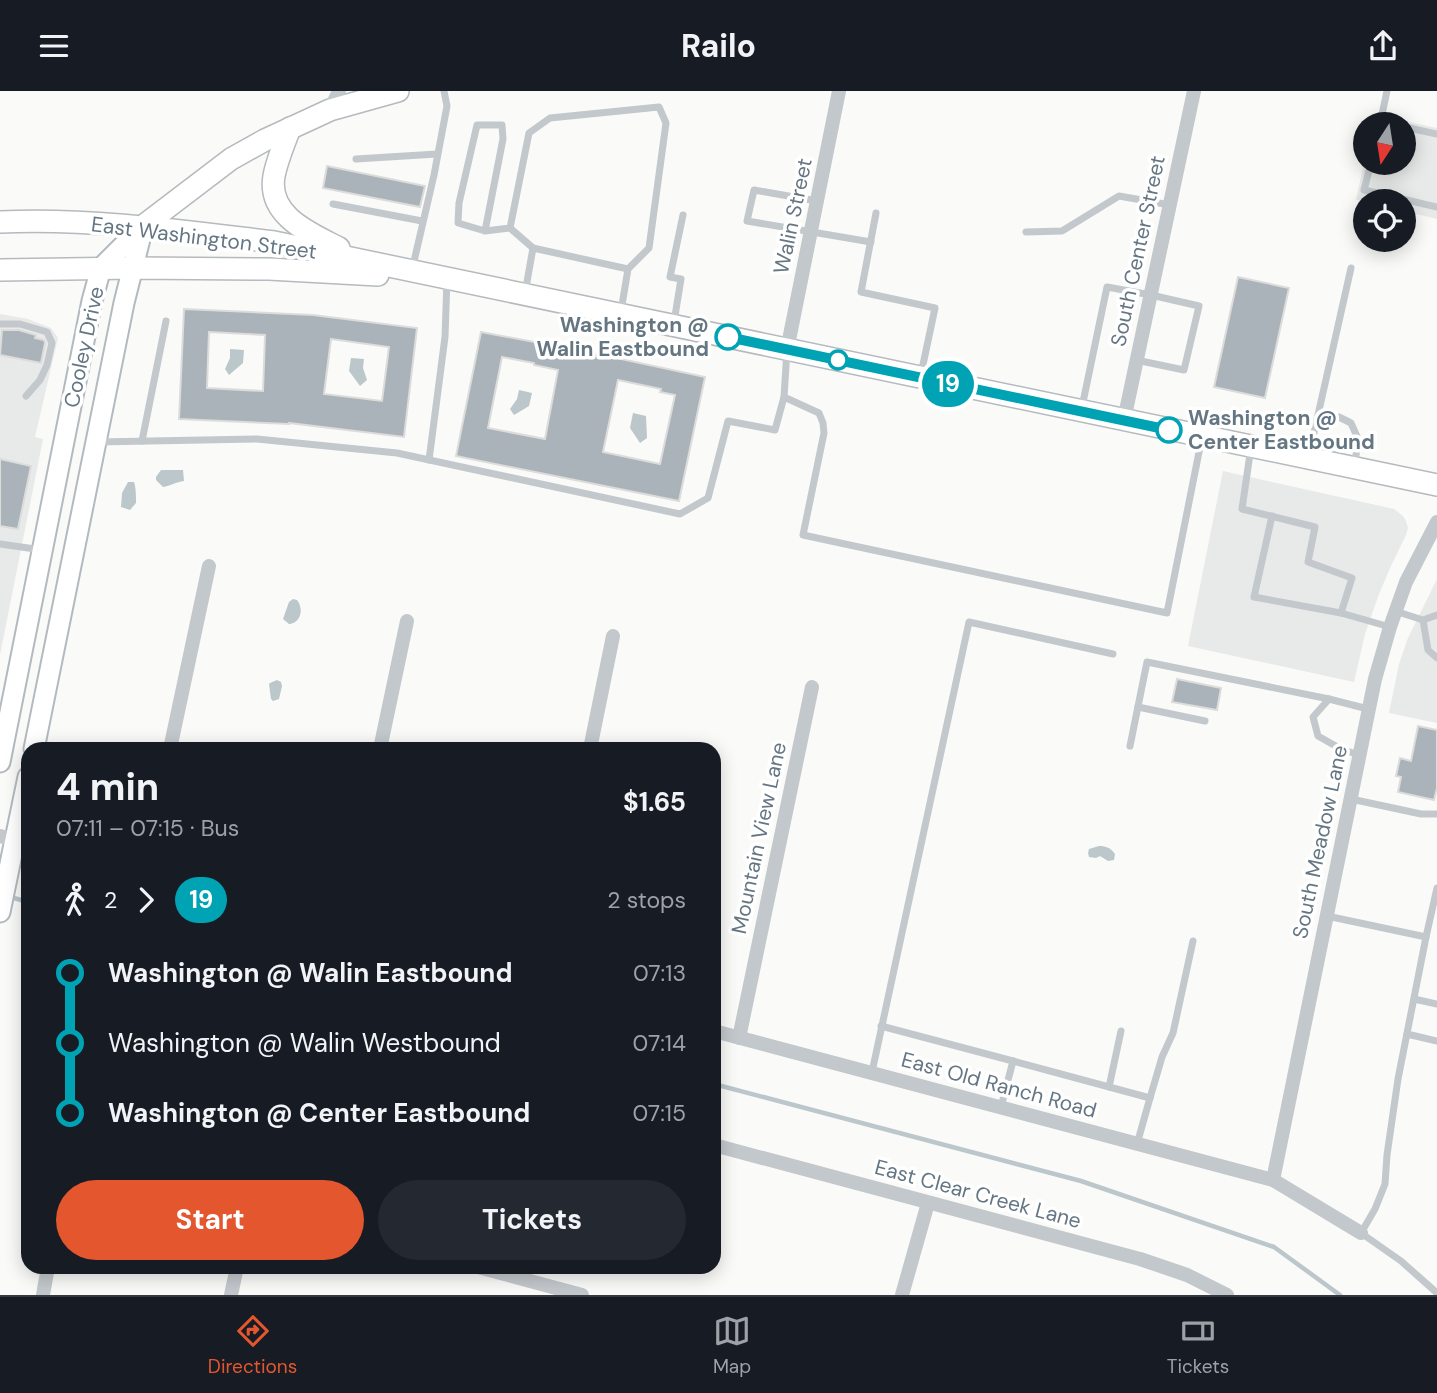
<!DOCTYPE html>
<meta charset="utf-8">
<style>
:root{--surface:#171b24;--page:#242831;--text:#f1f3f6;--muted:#9ea1a6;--line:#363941;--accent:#e4572e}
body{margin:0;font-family:"DM Sans",sans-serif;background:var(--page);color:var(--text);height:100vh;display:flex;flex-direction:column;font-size:26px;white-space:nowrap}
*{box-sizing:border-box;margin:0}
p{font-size:23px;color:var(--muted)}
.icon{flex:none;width:38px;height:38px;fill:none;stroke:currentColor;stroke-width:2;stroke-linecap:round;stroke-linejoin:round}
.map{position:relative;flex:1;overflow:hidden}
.side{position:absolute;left:21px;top:651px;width:700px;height:532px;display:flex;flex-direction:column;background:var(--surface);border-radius:21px;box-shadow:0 4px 18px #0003}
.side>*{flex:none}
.badge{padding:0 14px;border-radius:23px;font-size:24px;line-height:46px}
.needle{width:46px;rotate:192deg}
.tools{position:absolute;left:1353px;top:21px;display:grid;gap:14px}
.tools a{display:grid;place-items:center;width:63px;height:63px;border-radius:50%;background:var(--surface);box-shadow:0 4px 18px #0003;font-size:35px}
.map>.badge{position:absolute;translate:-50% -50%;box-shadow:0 0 0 4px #fff}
.legs{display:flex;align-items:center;gap:10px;height:77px;padding:0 35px;font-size:23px}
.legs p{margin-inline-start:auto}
.summary{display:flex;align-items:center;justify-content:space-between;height:119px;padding:0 35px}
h1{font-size:38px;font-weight:700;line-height:52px}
.action{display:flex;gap:14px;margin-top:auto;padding:14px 35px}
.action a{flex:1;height:80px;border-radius:42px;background:var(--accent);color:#fff;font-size:28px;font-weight:700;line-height:80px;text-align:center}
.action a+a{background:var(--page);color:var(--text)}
ul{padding:0 35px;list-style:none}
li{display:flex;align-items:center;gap:24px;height:70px;font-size:26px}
li i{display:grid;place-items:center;width:10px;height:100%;margin:0 9px;background:currentColor}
li i::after{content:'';width:18px;height:18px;margin:-9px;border:5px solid;border-radius:50%;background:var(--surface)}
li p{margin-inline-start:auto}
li:first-child i{background:linear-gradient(#0000 50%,currentColor 0)}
li:last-child i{background:linear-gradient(currentColor 50%,#0000 0)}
header{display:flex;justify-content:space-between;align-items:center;height:91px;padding:0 35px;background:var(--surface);font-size:32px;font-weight:700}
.menu{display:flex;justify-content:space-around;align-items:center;height:98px;border-top:2px solid var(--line);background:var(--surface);font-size:19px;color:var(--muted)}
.menu a{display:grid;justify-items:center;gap:4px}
.menu .active{color:var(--accent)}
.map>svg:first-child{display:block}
.built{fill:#e8e9e9}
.water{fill:#bbc7cb}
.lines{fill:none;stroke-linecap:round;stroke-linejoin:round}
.stream{stroke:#bbc7cb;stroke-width:4.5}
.building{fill:#aab3b9;stroke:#dcdcda;stroke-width:2;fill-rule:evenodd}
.secondary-casing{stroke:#b3babf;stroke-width:23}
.primary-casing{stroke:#b5babe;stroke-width:24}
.lane{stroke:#c3c8cc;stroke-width:7}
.street{stroke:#c3c8cc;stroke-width:14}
.secondary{stroke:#fff;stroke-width:19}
.primary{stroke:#fff;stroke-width:21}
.line-1-casing{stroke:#fff;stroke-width:16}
.line-1{stroke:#00a3b4;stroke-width:10}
.stop-1-dot{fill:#fff;stroke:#00a3b4;stroke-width:3.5}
.labels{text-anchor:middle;stroke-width:7;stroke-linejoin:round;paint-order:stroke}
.street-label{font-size:21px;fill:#657683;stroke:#fff}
.stop-label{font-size:21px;font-weight:bold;fill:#657683;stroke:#fff;text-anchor:end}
</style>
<header><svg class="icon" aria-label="menu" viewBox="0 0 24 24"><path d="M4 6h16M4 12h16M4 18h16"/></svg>Railo<svg class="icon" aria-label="share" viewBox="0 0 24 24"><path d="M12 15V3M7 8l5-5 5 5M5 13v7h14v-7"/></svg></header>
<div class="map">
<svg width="1437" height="1204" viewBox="0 0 1437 1204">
<rect width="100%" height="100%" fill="#fafaf8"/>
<g class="built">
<polygon points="1374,24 1437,37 1437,128 1404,120 1404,110 1365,111 1356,109 1365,67 1365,72 1404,72 1404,33 1372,33"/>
<polygon points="0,223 28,228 51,237 58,247 35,346 43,348 0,564"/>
<polygon points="1223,380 1394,418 1403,425 1406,430 1408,437 1406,444 1391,475 1379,503 1365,543 1354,591 1188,555"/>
<polygon points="1437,488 1437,632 1389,622 1399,573 1408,547"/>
</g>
<g class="water">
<polygon points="230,258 244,259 243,272 229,284 225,278 230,267"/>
<polygon points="351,267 364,268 363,277 367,289 360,295 349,280"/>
<polygon points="519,299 532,302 529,315 514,324 510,318 517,308"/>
<polygon points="633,322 646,325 647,347 640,352 630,337"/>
<path d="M 161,379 L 183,379 L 184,390 C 176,391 170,395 163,396 L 156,389 L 156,386 Z"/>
<path d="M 128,391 L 134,391 C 136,396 136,407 136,412 L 130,419 L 121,416 L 122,402 Z"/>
<path d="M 293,508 L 297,509 C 304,518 301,532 289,533 L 283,528 L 289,511 Z"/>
<polygon points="277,589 281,591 282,595 279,608 273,610 271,608 269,593 270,592"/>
<path d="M 1099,755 C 1106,755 1111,757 1115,763 L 1114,769 L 1108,770 L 1100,765 L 1096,767 L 1089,766 L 1088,762 L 1089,758 Z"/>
</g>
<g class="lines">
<g class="stream">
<polyline points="7,805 28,811"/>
<polyline points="714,993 1081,1090 1274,1156 1340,1204"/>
</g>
</g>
<g class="building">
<polygon points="327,75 425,95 420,116 323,97"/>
<polygon points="1238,186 1289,197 1265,307 1214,296"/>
<path d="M 184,218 L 313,224 L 417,237 L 404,346 L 289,332 L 289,333 L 179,328 ZM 209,241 L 265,244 L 263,300 L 207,297 ZM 331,248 L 389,256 L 382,310 L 324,303 Z"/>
<polygon points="2,239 19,239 36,244 35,247 44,249 45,252 41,272 0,264"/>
<path d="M 481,241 L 598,263 L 705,286 L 679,410 L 456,365 ZM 502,266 L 534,272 L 534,274 L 558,279 L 545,348 L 488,337 ZM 618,289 L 661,298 L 660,301 L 675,304 L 660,373 L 603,361 Z"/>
<polygon points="0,368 31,375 18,438 0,435"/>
<polygon points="1177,588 1221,597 1217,619 1172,611"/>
<polygon points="1418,635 1437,639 1437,697 1434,709 1398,701 1401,686 1396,685 1400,667 1411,670"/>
</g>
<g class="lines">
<defs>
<g id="secondary">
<polyline points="34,658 124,212 143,136"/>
<polyline points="0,671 92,210 101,177 143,135"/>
<polyline points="0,821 28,686"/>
</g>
<g id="primary">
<path d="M 290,37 C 284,53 277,69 274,85 C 267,125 310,142 339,157"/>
<path d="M 0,131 C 92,127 183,140 274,151 L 1437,394"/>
<polyline points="143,135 231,68 265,49 330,19 398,0"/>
<polyline points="0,179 134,177 269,178 378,184"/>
</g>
</defs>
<use href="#secondary" class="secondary-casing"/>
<use href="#primary" class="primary-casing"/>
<g class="lane">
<polyline points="1380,33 1387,0"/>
<polyline points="1404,36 1437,43"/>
<polyline points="356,68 437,63"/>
<polyline points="1371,72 1364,99 1437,116"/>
<polyline points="817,110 754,99 747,130 871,151"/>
<polyline points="333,113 422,130"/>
<polyline points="876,122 861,201 935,217 921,283"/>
<polyline points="510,137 533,157 525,202"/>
<polyline points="485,140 503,48 502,34 477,34 459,112 458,132 485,140 510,137 529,42 550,27 659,16 666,32 649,157 628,178 621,220"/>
<polyline points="1026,141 1062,140 1119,105 1170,114"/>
<polyline points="533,157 628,178"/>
<polyline points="412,179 434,84 447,15 444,0"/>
<polyline points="674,231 681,188 670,186 683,124"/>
<polyline points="0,233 20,233 47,241 52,252 47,274 40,289 26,305"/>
<polyline points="787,259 784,306 819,322 823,332 824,342 803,444 1167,522 1202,346"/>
<polyline points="1082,316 1107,196 1151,204 1199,215 1184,279 1136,269"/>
<polyline points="1319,324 1339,326 1351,332 1359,350 1354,373"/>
<polyline points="142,350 166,230"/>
<polyline points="97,351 257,348 397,362 680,423 708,407 728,330 775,339 784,306"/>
<polyline points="1251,356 1242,418 1315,436 1308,471 1352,487 1341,522 1390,536"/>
<polyline points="1309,364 1351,177"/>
<polyline points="429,369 445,246 447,188"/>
<polyline points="1272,425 1254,506 1341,522"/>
<polyline points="0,453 42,459"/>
<polyline points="1395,520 1423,529 1437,524"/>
<polyline points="1423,529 1428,559 1437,567"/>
<polyline points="1329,608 1313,626 1318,645 1341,658 1359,664"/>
<polyline points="1138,616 1205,630"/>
<polyline points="1130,655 1147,571 1329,608 1368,618"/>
<polyline points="1351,708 1421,723 1437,723"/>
<polyline points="1327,825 1426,846 1398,988 1387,1064 1385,1093 1375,1118 1361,1142 1401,1170 1437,1202"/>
<polyline points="1426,846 1437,797"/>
<polyline points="1414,908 1437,913"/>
<polyline points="881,935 1013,970 1001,1016"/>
<polyline points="1407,943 1437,950"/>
<polyline points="1013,970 1150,1007 1162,966 1173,942 1193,850"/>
<polyline points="872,981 969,531 1113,563"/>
<polyline points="1109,996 1121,940"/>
<polyline points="1137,1053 1150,1007"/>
</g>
<g class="street">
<polyline points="330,19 339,0"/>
<polyline points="787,259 839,0"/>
<polyline points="1124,329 1194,0"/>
<polyline points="170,658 209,475"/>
<polyline points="380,658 407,530"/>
<polyline points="590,658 613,545"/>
<polyline points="0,745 28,754"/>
<polyline points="714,940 1273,1089 1361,1142"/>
<polyline points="739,947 812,596"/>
<polyline points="714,1054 1140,1168 1187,1184 1227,1204"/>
<polyline points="1273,1089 1375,588 1390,536 1406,491 1437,431"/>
<polyline points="478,1176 582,1204"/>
<polyline points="43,1204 48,1176"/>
<polyline points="231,1204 237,1176"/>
<polyline points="902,1204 928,1112"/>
</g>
<use href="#secondary" class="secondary"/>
<use href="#primary" class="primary"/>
</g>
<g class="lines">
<defs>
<polyline id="line-1" points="728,246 1169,339"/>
</defs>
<use href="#line-1" class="line-1-casing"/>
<use href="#line-1" class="line-1"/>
</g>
<g class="stop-1-dot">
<circle cx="728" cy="246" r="12"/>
<circle cx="838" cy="269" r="9"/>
<circle cx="1169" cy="339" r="12"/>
</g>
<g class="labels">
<g class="street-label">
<text transform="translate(793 125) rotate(-78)" y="7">Walin Street</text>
<text transform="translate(204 147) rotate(7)" y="7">East Washington Street</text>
<text transform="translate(1138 160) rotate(-78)" y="7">South Center Street</text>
<text transform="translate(84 256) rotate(-78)" y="7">Cooley Drive</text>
<text transform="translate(759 747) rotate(-78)" y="7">Mountain View Lane</text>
<text transform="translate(1320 751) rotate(-78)" y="7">South Meadow Lane</text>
<text transform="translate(999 994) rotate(15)" y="7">East Old Ranch Road</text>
<text transform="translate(978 1103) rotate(15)" y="7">East Clear Creek Lane</text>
</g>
<g class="stop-label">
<text x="709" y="241">Washington @<tspan x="709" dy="24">Walin Eastbound</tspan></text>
<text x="1188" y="334" text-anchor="start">Washington @<tspan x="1188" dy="24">Center Eastbound</tspan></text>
</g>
</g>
</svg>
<div class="tools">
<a><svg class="needle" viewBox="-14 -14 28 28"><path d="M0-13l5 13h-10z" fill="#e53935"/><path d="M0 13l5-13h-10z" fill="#9ea1a6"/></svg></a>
<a><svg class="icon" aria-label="locate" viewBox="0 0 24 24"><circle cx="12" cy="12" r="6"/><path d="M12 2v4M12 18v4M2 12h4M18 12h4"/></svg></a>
</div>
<b class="badge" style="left:948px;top:293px;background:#00a3b4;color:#fff">19</b>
<section class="side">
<div class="summary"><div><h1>4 min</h1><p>07:11 – 07:15 · Bus</p></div><b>$1.65</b></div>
<div class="legs"><svg class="icon" aria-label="walk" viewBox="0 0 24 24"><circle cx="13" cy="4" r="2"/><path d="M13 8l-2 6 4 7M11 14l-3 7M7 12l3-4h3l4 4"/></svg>2<svg class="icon" aria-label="forward" viewBox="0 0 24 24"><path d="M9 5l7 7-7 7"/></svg><b class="badge" style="background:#00a3b4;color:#fff">19</b><p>2 stops</p></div>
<ul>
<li><i style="color:#00a3b4"></i><b>Washington @ Walin Eastbound</b><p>07:13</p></li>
<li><i style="color:#00a3b4"></i><span>Washington @ Walin Westbound</span><p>07:14</p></li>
<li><i style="color:#00a3b4"></i><b>Washington @ Center Eastbound</b><p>07:15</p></li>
</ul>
<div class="action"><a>Start</a><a>Tickets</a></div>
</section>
</div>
<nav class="menu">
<a class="active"><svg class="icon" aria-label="directions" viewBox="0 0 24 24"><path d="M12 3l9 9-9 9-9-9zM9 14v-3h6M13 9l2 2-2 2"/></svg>Directions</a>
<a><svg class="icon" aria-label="map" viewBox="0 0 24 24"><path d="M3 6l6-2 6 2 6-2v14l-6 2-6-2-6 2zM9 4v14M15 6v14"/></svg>Map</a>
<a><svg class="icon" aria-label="tickets" viewBox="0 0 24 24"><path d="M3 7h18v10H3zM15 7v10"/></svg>Tickets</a>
</nav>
